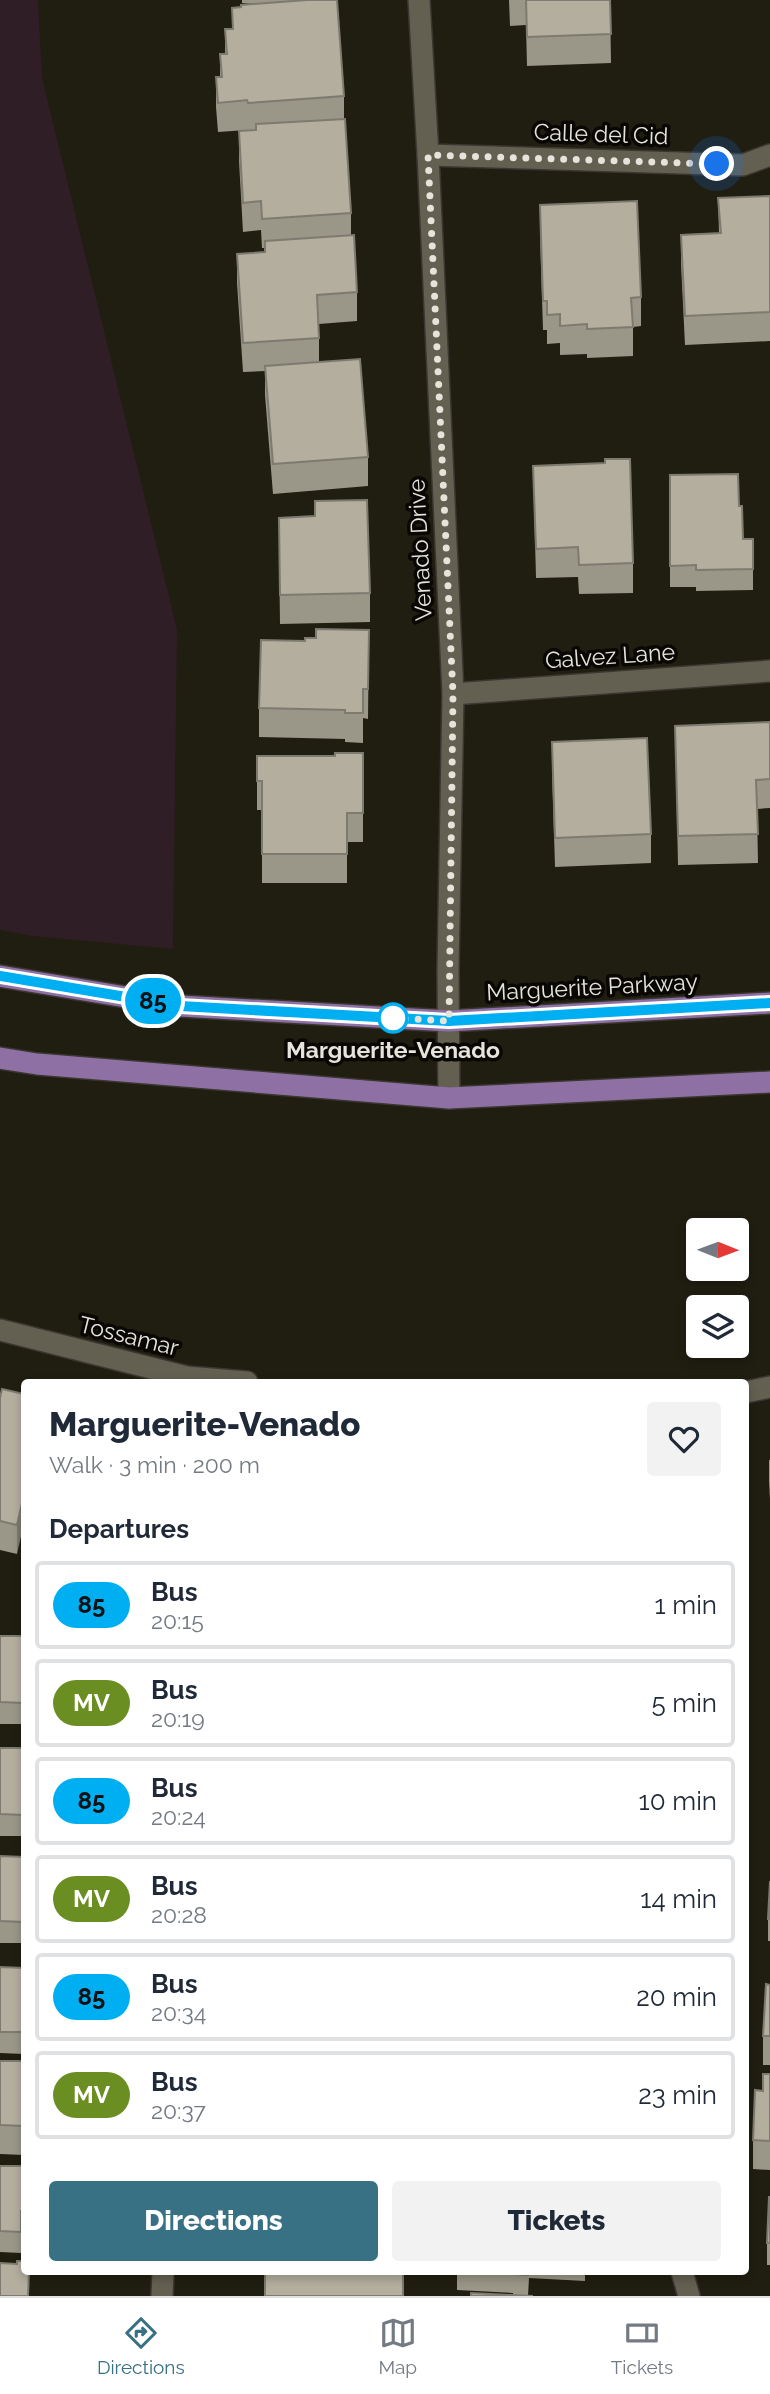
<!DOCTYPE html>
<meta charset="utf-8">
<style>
:root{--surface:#fff;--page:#f2f2f3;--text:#1f2937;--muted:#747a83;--line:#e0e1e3;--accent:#377183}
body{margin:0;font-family:Raleway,sans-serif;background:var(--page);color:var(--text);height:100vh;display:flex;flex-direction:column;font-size:26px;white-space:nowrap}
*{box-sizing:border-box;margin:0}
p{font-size:23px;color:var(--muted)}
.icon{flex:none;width:38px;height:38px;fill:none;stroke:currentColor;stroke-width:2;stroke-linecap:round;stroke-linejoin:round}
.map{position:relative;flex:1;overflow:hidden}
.sheet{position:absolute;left:21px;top:1379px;width:728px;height:896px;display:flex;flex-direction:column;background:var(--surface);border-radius:7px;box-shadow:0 4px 10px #0003}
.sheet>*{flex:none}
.badge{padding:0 14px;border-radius:23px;font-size:24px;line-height:46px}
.needle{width:46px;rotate:91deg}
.fabs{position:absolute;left:686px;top:1218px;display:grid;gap:14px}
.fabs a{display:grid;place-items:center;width:63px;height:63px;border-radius:7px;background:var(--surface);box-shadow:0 4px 10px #0003;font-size:35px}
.you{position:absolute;width:35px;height:35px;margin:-18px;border:5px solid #fff;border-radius:50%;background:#1a73e8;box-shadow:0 0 0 10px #1a73e833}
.map>.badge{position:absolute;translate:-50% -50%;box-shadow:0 0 0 4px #fff}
h2{padding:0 28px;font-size:26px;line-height:63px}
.round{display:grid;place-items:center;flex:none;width:74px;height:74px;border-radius:7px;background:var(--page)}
.head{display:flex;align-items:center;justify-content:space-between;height:119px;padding:0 28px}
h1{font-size:33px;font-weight:800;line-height:52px}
.cta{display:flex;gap:14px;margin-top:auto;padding:14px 28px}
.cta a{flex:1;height:80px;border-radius:7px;background:var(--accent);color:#fff;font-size:28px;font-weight:800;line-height:80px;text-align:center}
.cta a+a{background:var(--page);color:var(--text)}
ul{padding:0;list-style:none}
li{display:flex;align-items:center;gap:21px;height:88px;margin:0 14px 10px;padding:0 14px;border:4px solid var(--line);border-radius:7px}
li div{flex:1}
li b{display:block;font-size:26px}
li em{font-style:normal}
li .badge{min-width:77px;font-weight:700;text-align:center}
.menu{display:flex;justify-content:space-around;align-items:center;height:98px;border-top:2px solid var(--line);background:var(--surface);font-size:19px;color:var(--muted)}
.menu a{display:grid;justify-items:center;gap:4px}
.menu .active{color:var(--accent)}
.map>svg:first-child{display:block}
.commercial{fill:#2f1e26}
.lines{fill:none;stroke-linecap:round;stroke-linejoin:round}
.minor-casing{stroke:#3a3731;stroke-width:24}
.major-casing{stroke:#3a3731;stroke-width:24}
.minor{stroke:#635f51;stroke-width:21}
.major{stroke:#8f70a5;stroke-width:21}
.wall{fill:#9a9688}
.shaded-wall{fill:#7d7a6f}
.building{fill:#b3ae9e;stroke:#7d7a6f;stroke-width:2}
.line-casing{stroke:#fff;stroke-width:16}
.line{stroke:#00aff2;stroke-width:10}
.walk{stroke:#e5e3da;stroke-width:7;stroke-dasharray:0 12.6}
.stop-dot{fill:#fff;stroke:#00aff2;stroke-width:3.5}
.labels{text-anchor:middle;stroke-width:7;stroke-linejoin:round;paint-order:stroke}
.street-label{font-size:23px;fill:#e5e3da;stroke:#090704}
.stop-label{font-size:23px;font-weight:bold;fill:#e5e3da;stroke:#090704}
</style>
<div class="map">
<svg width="770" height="2296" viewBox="0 0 770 2296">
<rect width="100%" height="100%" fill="#201d11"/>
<polygon class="commercial" points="0,0 38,0 42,78 177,629 173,949 33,936 0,930"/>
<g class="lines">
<defs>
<g id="minor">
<polyline points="419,0 428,155 453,694 448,970 449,1098"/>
<polyline points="428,155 743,165 770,155"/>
<polyline points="453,694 770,671"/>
<polyline points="0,1330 187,1377 247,1382"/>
<polyline points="746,1392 770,1387"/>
<polyline points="682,2272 689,2296"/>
<polyline points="162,2296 163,2272"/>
</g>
<g id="major">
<polyline points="0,976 180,1006 449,1021 770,1003"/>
<polyline points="0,1058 37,1064 449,1098 770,1082"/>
</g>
</defs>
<use href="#minor" class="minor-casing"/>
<use href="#major" class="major-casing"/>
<use href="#minor" class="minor"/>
<use href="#major" class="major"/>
</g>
<g class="wall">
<polygon points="242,0 337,0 344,96 344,119 351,213 351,235 357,292 357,321 319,324 319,362 368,457 368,486 273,494 265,395 265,371 243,372 237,283 237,254 265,252 265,248 262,248 261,230 243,232 239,161 239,131 248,131 247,130 218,132 216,107 216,77 220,77 220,54 225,54 225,29 232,29 232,8 241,7 258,4 242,3"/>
<polygon points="509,0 610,0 611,63 527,66 526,25 510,26"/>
<polygon points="770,196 770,341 685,345 681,264 681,235 719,233 718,198"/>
<polygon points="540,205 641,297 641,326 633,327 633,356 587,358 587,354 560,355 560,343 547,344 547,330 543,330 540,234"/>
<polygon points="533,466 633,563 633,593 579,594 578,577 536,578"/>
<polygon points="670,475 739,506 743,539 753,539 753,590 696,591 696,587 670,587"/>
<polygon points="315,516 370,593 370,622 280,624 279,547"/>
<polygon points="369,630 368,719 363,718 363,743 345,742 345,739 259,737 259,708 305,641"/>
<polygon points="770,722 770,808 757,809 758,863 678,865 675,726"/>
<polygon points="552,742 651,834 651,863 555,867 552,771"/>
<polygon points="363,753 363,842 347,842 347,883 262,883 262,810 257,810 257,756 335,756"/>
<polygon points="24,1394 17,1554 0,1550 0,1398"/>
<polygon points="769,1460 770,1460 770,1499 769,1482"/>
<rect x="0" y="1636" width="24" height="88"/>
<rect x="0" y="1748" width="24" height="88"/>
<polygon points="0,1856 24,1857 24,1943 0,1943"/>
<polygon points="770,1881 770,1941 768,1941 768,1919"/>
<polygon points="0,1967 24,1968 24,2054 0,2053"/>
<polygon points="770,1985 770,2065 763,2065 763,2036"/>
<polygon points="0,2061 24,2061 24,2155 0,2154"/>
<polygon points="770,2074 770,2170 753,2169 753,2140 763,2091"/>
<polygon points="0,2166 24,2166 24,2233 21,2233 21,2253 0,2252"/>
<polygon points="770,2197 770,2265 767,2265 767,2243"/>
<polygon points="457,2272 585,2272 585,2281 529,2278 528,2296 513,2295 513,2293 457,2290"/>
</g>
<polygon class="shaded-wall" points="24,1494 24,1523 17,1554 17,1525"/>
<g class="building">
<polygon points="307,0 337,0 344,96 248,103 247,100 218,103 216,77 222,77 220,54 227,54 225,29 233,29 232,8 241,7 241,5"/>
<polygon points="526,0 610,0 611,34 527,37"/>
<polygon points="345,119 351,213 262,219 261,201 243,203 239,131 256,130 256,124"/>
<polygon points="770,196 770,312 685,316 681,235 721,233 718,198"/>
<polygon points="637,201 641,297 631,298 633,327 587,329 587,324 560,326 560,314 547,315 547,301 543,301 540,205"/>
<polygon points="354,235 357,292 317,295 319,338 243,343 237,254 265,252 265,241"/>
<polygon points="360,359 368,457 273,464 265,366"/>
<polygon points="605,459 630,459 633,563 579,565 578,547 536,549 533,466 605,463"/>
<polygon points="738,474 739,506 742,506 743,539 753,539 753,569 696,570 696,565 670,566 670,475"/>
<polygon points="367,500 370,593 280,595 279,518 315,516 315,501"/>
<polygon points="316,629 369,630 368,689 363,689 363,713 345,713 345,710 259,708 261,640 305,641 305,638 316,638"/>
<polygon points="770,722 770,779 756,780 758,834 678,836 675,726"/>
<polygon points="647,738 651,834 555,838 552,742"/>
<polygon points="335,753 363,753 363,813 347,813 347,854 262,854 262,781 257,781 257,756 335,756"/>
<polygon points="2,1389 24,1394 24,1494 17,1525 0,1521 0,1398"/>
<polygon points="0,1636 24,1636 24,1703 0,1702"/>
<polygon points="0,1748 24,1748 24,1815 0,1814"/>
<polygon points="0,1856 24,1857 24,1922 0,1921"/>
<polygon points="770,1881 770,1919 768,1919"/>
<polygon points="0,1967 24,1968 24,2032 0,2032"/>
<polygon points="766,1984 770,1985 770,2036 763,2036"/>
<polygon points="0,2061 24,2061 24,2126 0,2125"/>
<polygon points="763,2074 770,2074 770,2141 753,2140 755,2090 763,2091"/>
<polygon points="0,2166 24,2166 24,2211 21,2211 21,2232 0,2231"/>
<polygon points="769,2197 770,2197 770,2243 767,2243"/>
<polygon points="17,2261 24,2261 24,2272 29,2272 28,2296 0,2296 0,2263 17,2264"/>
<rect x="265" y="2272" width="138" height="24"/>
<polygon points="511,2272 528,2272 528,2275 513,2274 513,2272"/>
<polygon points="471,2293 533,2296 471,2296"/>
</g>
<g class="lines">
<defs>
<polyline id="line" points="0,976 180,1006 449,1021 770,1003"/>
</defs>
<use href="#line" class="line-casing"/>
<use href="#line" class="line"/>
<polyline class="walk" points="393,1018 449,1021 453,694 428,155 717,164"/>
</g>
<circle class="stop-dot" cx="393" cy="1018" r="14"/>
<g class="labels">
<g class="street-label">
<text transform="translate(601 134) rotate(2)" y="8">Calle del Cid</text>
<text transform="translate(420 550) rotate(-93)" y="8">Venado Drive</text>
<text transform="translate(610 656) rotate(-4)" y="8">Galvez Lane</text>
<text transform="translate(592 987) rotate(-3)" y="8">Marguerite Parkway</text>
<text transform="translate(129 1336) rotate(14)" y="8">Tossamar</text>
</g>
<g class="stop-label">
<text x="393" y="1058">Marguerite-Venado</text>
</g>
</g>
</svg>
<div class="fabs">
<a><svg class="needle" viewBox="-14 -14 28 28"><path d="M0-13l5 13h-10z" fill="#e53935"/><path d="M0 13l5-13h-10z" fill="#747a83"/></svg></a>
<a><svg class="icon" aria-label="layers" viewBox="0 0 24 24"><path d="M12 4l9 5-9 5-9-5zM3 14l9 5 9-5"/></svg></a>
</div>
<div class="you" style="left:717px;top:164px"></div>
<b class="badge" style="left:153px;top:1001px;background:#00aff2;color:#111">85</b>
<section class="sheet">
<div class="head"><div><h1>Marguerite-Venado</h1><p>Walk · 3 min · 200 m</p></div><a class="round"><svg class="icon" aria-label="heart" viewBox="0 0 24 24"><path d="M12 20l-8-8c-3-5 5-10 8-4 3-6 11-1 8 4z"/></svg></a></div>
<h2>Departures</h2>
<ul>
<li><span class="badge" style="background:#00aff2;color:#111">85</span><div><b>Bus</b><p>20:15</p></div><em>1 min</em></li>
<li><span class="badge" style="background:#6b8e23;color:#fff">MV</span><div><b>Bus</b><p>20:19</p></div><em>5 min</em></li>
<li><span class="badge" style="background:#00aff2;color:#111">85</span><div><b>Bus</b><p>20:24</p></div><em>10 min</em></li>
<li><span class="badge" style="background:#6b8e23;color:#fff">MV</span><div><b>Bus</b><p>20:28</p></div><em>14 min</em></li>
<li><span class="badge" style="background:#00aff2;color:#111">85</span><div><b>Bus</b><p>20:34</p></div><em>20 min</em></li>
<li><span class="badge" style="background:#6b8e23;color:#fff">MV</span><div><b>Bus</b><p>20:37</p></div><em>23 min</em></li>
</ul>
<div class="cta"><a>Directions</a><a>Tickets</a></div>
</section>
</div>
<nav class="menu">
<a class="active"><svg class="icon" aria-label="directions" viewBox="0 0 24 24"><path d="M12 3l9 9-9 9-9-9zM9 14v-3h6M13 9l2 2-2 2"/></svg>Directions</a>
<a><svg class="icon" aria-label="map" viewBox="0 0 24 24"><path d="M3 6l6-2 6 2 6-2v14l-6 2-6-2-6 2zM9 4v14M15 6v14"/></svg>Map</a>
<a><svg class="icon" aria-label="tickets" viewBox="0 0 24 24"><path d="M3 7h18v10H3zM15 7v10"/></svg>Tickets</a>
</nav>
